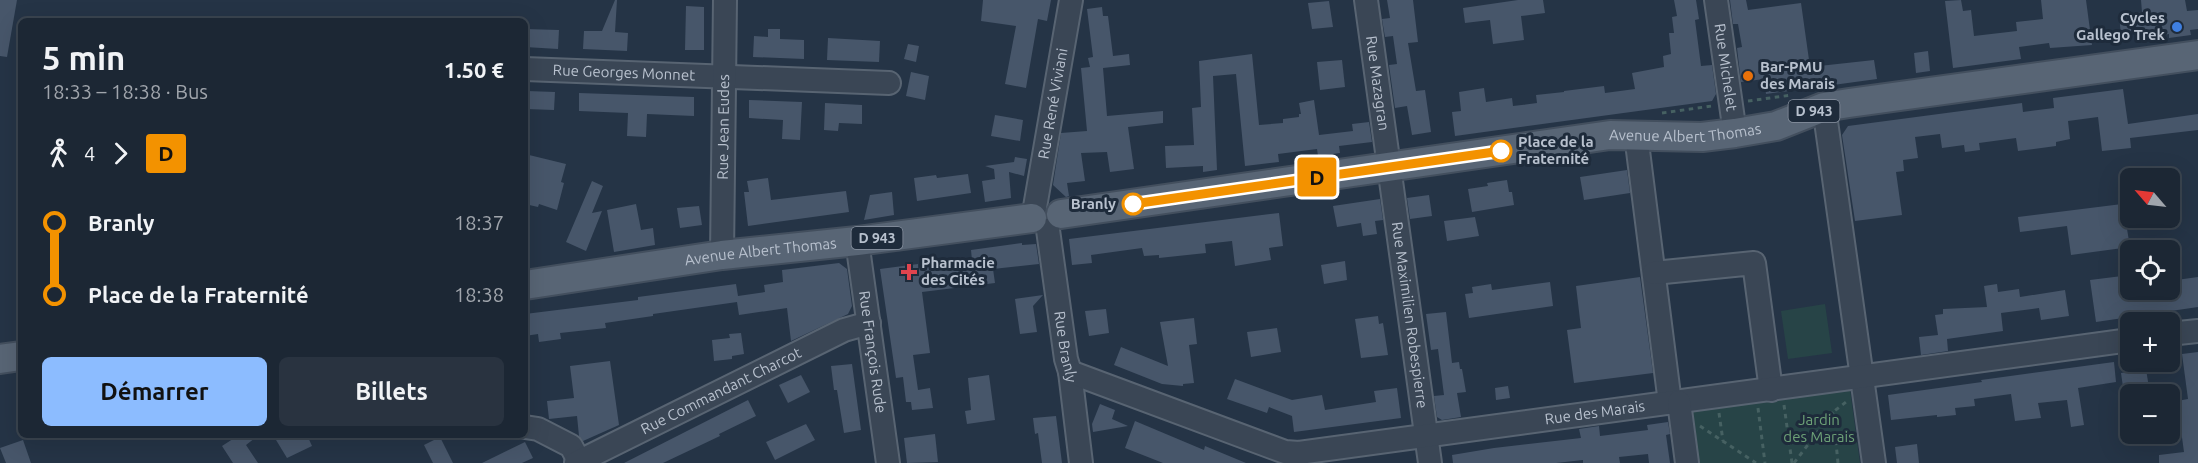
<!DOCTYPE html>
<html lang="fr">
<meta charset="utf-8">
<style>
:root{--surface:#1c2734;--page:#293340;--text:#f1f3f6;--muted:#a0a5ac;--line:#3a444f;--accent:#8cbcff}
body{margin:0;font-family:Ubuntu,sans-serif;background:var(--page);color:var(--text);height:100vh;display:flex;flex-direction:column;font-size:22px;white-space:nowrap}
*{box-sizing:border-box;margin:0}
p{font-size:20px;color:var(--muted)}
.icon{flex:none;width:33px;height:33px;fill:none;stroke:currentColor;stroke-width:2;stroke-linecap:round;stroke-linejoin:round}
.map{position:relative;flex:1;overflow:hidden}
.drawer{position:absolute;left:18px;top:18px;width:510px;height:420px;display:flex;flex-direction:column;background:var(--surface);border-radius:9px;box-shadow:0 6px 24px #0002,0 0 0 2px var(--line)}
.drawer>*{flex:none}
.badge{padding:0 12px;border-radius:4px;font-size:21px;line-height:39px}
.needle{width:39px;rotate:298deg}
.tools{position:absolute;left:2120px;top:168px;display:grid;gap:12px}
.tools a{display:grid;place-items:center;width:60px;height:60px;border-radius:9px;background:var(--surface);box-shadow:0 6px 24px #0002,0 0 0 2px var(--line);font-size:30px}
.map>.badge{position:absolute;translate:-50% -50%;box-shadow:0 0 0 3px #fff}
.legs{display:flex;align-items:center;gap:9px;height:66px;padding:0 24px;font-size:20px}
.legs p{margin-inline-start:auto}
.head{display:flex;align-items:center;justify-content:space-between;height:102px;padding:0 24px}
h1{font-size:33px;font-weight:600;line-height:45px}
.action{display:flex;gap:12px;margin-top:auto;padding:12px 24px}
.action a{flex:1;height:69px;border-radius:9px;background:var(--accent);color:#111;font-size:24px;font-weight:600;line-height:69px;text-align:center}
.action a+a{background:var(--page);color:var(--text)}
ul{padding:0 24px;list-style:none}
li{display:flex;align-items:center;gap:21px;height:72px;font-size:22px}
li i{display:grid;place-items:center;width:9px;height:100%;margin:0 8px;background:currentColor}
li i::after{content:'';width:15px;height:15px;margin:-8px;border:4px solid;border-radius:50%;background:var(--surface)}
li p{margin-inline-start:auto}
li:first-child i{background:linear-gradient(#0000 50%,currentColor 0)}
li:last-child i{background:linear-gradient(currentColor 50%,#0000 0)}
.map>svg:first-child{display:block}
.green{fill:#274447}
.building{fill:#47566a}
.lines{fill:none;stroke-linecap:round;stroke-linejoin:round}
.minor-casing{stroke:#586472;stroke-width:26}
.major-casing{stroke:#434f5e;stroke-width:32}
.path{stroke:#466162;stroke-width:3;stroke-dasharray:4.5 4.5;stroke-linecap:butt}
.minor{stroke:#3a4655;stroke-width:22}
.major{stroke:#586575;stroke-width:28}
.line-1-casing{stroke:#fff;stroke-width:14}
.line-1{stroke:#f39200;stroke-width:9}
.shop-dot{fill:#3f7fe0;stroke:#1e2b3b;stroke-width:2}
.food-dot{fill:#e8710a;stroke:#1e2b3b;stroke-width:2}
.stop-1-dot{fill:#fff;stroke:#f39200;stroke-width:3}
.health-dot{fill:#e0444e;stroke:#1e2b3b;stroke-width:2}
.labels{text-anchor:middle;stroke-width:6;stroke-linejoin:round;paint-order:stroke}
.shield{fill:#1e2b3b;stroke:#8a94a2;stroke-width:1.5}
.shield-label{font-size:14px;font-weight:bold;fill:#b8c1ce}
.poi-label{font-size:15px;font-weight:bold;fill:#b8c1ce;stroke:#1e2b3b;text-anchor:start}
.street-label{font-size:15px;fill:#b8c1ce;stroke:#1e2b3b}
.stop-label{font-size:15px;font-weight:bold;fill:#b8c1ce;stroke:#1e2b3b;text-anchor:start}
.park-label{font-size:15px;fill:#6da177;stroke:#1e2b3b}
</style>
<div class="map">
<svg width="2198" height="463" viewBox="0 0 2198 463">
<rect width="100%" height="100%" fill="#253446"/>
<g class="green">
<polygon points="1825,304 1832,353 1788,359 1781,311"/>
<polygon points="1850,390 1860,463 1698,463 1691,410"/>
</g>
<g class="building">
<polygon points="0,0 17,0 7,57 0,56"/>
<polygon points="615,0 617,0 615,32 628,33 627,51 583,49 584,31 602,31"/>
<polygon points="983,0 1051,0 1047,21 1038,19 1026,88 1005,84 1016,26 981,21"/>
<polygon points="1387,0 1413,0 1418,42 1408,43 1416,91 1425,90 1431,132 1412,135 1407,106 1395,108 1389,65 1397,64 1393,36 1385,37 1382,19 1390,18"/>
<polygon points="1518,0 1543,0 1545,13 1521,16 1524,40 1493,44 1490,20 1465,23 1463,8"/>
<polygon points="1674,0 1696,0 1699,19 1695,20 1701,66 1712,65 1716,94 1712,101 1455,136 1452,112 1461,111 1459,92 1484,88 1486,102 1512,98 1513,106 1537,103 1536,95 1564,92 1564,91 1604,86 1605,93 1635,89 1632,73 1664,67 1663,56 1671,54 1669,33 1674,33 1672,17 1677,16"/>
<polygon points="1730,0 1746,0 1748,10 1801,3 1810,67 1874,60 1877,79 1766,94 1764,79 1741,82 1737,48 1742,47 1738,24 1733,24"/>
<polygon points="1961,0 1963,11 1971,10 1974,36 2017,31 2016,22 2043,19 2041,0 2086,0 2092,45 2050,48 2049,43 2019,47 2021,59 1953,68 1945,1"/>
<polygon points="2141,0 2185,0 2187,11 2198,10 2198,29 2190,30 2191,35 2169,38 2169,34 2145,38 2145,32 2121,36 2119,14 2142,12"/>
<polygon points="1329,1 1333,27 1312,29 1308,3"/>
<polygon points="686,6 704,7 704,50 685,50"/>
<polygon points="1102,7 1103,16 1108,16 1113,56 1129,54 1130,65 1103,68 1107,116 1163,111 1163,123 1128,127 1134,169 1110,172 1107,152 1081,153 1085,181 1067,183 1069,196 1066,197 1053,185 1061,133 1087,131 1081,68 1090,67 1088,58 1093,57 1087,9"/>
<polygon points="525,29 559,30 558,49 525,47"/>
<polygon points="768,29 780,29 780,39 804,40 804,59 753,57 754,36 768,37"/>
<polygon points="828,38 880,41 879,62 827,60"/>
<polygon points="908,44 919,46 916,62 904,59"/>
<polygon points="1928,51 1930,71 1916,73 1914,53"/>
<polygon points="1252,54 1259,125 1283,123 1283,119 1299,117 1299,114 1301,114 1299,103 1314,100 1319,135 1353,131 1352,124 1369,122 1372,142 1339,146 1340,153 1318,156 1317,149 1278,154 1279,162 1245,166 1236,74 1213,76 1217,170 1203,172 1203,166 1166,168 1165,146 1194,145 1192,108 1201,107 1199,61"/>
<polygon points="1342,60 1345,87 1320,90 1317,62"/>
<polygon points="911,72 929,76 925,100 906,96"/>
<polygon points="2123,89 2128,124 2198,114 2198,130 2130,138 2131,148 2102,151 2098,117 2068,121 2070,139 2056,142 2056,146 2018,151 2016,138 1979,143 1980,150 1965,152 1964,145 1942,148 1940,134 1915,137 1918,158 1903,160 1904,171 1896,172 1902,215 1855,221 1842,135 1848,126 2022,103 2023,112 2054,108 2053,98"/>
<polygon points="527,91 555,92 554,110 526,109"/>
<polygon points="579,93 694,97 694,116 647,114 646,137 627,136 628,113 579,111"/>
<polygon points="749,100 802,102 800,140 782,139 783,120 749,118"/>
<polygon points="825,103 862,105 862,124 839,123 838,131 824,130"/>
<polygon points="995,115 1023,120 1020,141 991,136"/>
<polygon points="525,154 566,164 561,182 564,183 557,210 539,204 538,207 525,204"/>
<polygon points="1015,157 1027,159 1024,176 1009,172 1011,198 985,202 982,181 995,179 994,169 985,166 1014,162"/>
<polygon points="1627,170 1630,193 1584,200 1580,177"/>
<polygon points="968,174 971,193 917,201 914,178 936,175 937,178"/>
<polygon points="768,178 771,200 846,191 849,212 748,226 744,192 749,192 747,181"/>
<polygon points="1507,180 1509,192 1512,192 1514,205 1472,212 1468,189 1488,186 1487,183"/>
<polygon points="592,181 603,186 592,213 602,211 586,251 566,242"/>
<polygon points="892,192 894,215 864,220 870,195"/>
<polygon points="1429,195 1432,216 1410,219 1407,198"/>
<polygon points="1380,199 1383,220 1375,221 1377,234 1363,236 1361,223 1337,227 1333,206"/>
<polygon points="2130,203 2130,217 2125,217 2130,247 2071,255 2067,226 2020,232 2018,217"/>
<polygon points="636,204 641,230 653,228 655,245 614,252 607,210"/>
<polygon points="699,206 702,225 680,228 677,208"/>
<polygon points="1279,213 1283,246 1269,248 1271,260 1235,266 1232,241 1205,244 1206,253 1159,258 1159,255 1144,256 1142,248 1091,255 1092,263 1072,265 1069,239"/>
<polygon points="1475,217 1479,236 1447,241 1444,221"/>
<polygon points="1022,243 1022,245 1036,244 1039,264 993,269 995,283 922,292 930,353 913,355 918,390 930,388 933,408 912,410 911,402 906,402 903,377 896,378 880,269 918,264 918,268 972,260 971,250"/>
<polygon points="1345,261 1347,280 1324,284 1321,265"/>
<polygon points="839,263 847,269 852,306 848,314 791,341 787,308 739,315 737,302 653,314 653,316 605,323 606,328 560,333 561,339 539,342 538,334 525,336 525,314 638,300 638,297 736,284 738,296 765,292 764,285 783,282 782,270"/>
<polygon points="2130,275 2130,290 2169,290 2169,281 2198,277 2198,307 2096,322 2090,280"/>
<polygon points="1640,277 1653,373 1574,383 1567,330 1581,328 1576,286"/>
<polygon points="1550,282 1553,306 1469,318 1465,294 1473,293 1472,287 1491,284 1492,290"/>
<polygon points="1997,284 1998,292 2019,289 2020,297 2065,290 2069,316 2041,320 2039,308 2001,313 2003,331 1947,339 1948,351 1921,355 1919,337 1938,335 1935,315 1943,314 1943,309 1987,307 1984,286"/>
<polygon points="1043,295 1033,306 1037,332 1020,334 1015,299"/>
<polygon points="1106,309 1109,333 1089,336 1085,311"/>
<polygon points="1446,312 1452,363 1459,362 1460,369 1462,369 1466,392 1457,393 1461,417 1442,420 1437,417 1434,396 1444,395 1438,349 1431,350 1426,314"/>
<polygon points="1378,316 1379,324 1383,323 1388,355 1361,358 1355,319"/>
<polygon points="1194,318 1197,344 1189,345 1194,383 1183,384 1183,386 1162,384 1114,365 1121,347 1168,366 1160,322"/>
<polygon points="1277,328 1281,352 1251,357 1247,332"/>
<polygon points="741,333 744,354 732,356 732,359 714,361 712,340 730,338 729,334"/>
<polygon points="2198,352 2198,463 2159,463 2159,455 2184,452 2177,401 2188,399 2182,354"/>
<polygon points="610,361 619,425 583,441 579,436 577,416 549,419 547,401 574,398 570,366"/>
<polygon points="2114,362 2116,382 2078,388 2084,425 2071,427 2067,400 2038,403 2041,418 2015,421 2011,394 1974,399 1975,406 1955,408 1956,415 1937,417 1937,415 1891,420 1888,395 1982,382 1981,380"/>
<polygon points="852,364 861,430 844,433 837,390 834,390 831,366"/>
<polygon points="2146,369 2150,394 2124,394 2121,373"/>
<polygon points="801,375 810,392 788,403 779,385"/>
<polygon points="989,375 995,420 967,424 965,411 971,410 968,378"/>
<polygon points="1235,379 1292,400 1322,395 1325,410 1376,402 1374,391 1397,388 1401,418 1294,432 1292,416 1269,407 1267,413 1227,399"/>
<polygon points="1508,386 1510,398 1496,400 1495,388"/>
<polygon points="748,400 756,416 719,434 720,436 663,463 624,463"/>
<polygon points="1100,404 1115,410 1112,419 1128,426 1093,432 1092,424"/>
<polygon points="1056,416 1062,463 1042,463 1038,433 1035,434 1033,418"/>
<polygon points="1135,421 1204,450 1205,446 1246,463 1163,463 1125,448"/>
<polygon points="1668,422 1670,434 1666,435 1670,463 1649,463 1648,454 1619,457 1620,463 1583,463 1583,460 1556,463 1453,463 1452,455 1494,448 1581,438 1579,429 1599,426 1600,436 1648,430 1647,425"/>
<polygon points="806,424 815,440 775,460 766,442"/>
<polygon points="935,434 938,462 907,463 904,438"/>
<polygon points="239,435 259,435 246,445 258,463 233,463 222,446"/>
<polygon points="273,435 307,435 312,446 287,458"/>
<polygon points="440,437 453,463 433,463 424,445"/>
<polygon points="23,440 31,463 6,463 0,448"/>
<polygon points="525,442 533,458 522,463 482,463"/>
<polygon points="1917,444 1919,463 1897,463 1895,447"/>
</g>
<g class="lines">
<defs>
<g id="minor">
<path id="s1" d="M 1366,0 L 1430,463"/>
<path id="s2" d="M 1716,0 L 1735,133"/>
<path id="s3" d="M 525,69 L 889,83"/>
<polyline points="1824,107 1874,463"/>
<polyline points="1636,135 1670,403"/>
<path id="s4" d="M 1035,207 L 1071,0"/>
<path id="s5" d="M 1048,230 L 1066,359 L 1070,372 L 1081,463"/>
<path id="s6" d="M 857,241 L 888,463"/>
<path id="s7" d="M 722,255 L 725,0"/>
<polyline points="1654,273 1754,263 1771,390"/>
<polyline points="2169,334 2198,331"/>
<path id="s8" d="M 1070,372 L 1285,452 L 1299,453 L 2130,340"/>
<polyline points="1679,402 1687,463"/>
<polyline points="525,427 538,429 571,446 579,461"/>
<path id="s9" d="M 576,463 L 844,330 L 869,323"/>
</g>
<g id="major">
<path id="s10" d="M 1061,214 L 1610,135 L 1702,137 L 1735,133 L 1776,126 L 1824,107 L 1849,103 L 2198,55"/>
<path id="s11" d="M 525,285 L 722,255 L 857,241 L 1032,218"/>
<polyline points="0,359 21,356"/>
</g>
</defs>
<use href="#minor" class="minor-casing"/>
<use href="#major" class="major-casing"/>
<g class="path">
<polyline points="1748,101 1792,95"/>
<polyline points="1662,113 1712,106"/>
<polyline points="1784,405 1792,463"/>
<polyline points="1758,408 1765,463"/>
<polyline points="1719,413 1723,441"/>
<polyline points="1700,426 1756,463"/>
<polyline points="1794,463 1833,412"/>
<polyline points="1838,463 1833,412 1846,402"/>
</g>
<use href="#minor" class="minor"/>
<use href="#major" class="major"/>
</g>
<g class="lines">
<defs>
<polyline id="line-1" points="1133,204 1501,151"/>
</defs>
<use href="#line-1" class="line-1-casing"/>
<use href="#line-1" class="line-1"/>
</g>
<circle class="shop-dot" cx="2177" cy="27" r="6"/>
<circle class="food-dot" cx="1748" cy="76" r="6"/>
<g class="stop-1-dot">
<circle cx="1501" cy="151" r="10"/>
<circle cx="1133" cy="204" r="10"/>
</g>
<path class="health-dot" d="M906 263h6v6h6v6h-6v6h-6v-6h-6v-6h6z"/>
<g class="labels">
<g class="shield">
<rect x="1788.5" y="100" width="51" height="22" rx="4.5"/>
<rect x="851.5" y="227" width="51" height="22" rx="4.5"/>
</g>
<g class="shield-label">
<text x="1814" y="116">D 943</text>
<text x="877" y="243">D 943</text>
</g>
<g class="poi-label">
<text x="2165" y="23" text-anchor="end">Cycles<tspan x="2165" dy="17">Gallego Trek</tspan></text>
<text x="1760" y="72">Bar-PMU<tspan x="1760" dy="17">des Marais</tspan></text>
<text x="921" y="268">Pharmacie<tspan x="921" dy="17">des Cités</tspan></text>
</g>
<g class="street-label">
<text dy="5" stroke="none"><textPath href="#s2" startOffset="68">Rue Michelet</textPath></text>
<text dy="5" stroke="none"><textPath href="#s3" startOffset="99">Rue Georges Monnet</textPath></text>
<text dy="5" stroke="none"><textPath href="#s1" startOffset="84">Rue Mazagran</textPath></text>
<text dy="5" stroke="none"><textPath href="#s4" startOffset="105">Rue René Viviani</textPath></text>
<text dy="5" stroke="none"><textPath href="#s7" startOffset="128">Rue Jean Eudes</textPath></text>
<text dy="5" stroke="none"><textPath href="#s10" startOffset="630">Avenue Albert Thomas</textPath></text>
<text dy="5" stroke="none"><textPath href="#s11" startOffset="238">Avenue Albert Thomas</textPath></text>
<text dy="5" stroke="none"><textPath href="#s1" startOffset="318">Rue Maximilien Robespierre</textPath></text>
<text dy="5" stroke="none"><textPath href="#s5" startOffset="118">Rue Branly</textPath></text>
<text dy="5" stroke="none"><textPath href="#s6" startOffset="112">Rue François Rude</textPath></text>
<text dy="5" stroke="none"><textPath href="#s9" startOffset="162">Rue Commandant Charcot</textPath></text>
<text dy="5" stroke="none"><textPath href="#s8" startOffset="542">Rue des Marais</textPath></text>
</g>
<g class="stop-label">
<text x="1518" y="147">Place de la<tspan x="1518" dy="17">Fraternité</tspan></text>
<text x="1116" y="209" text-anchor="end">Branly</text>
</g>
<g class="park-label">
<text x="1819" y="425">Jardin<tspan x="1819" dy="17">des Marais</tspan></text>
</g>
</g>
</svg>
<div class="tools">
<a><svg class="needle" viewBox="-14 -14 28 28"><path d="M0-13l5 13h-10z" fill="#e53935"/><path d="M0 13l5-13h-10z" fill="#a0a5ac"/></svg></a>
<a><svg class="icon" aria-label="locate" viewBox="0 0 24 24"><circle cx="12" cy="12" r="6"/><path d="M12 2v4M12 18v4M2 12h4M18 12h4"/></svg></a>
<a>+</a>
<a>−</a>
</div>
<b class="badge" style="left:1317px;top:177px;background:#f39200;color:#111">D</b>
<section class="drawer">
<div class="head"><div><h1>5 min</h1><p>18:33 – 18:38 · Bus</p></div><b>1.50 €</b></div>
<div class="legs"><svg class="icon" aria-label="walk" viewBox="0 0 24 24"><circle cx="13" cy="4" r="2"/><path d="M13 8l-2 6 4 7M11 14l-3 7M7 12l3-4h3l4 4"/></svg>4<svg class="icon" aria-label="forward" viewBox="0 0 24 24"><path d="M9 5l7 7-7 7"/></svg><b class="badge" style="background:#f39200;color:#111">D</b></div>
<ul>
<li><i style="color:#f39200"></i><b>Branly</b><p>18:37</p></li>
<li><i style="color:#f39200"></i><b>Place de la Fraternité</b><p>18:38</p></li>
</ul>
<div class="action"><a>Démarrer</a><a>Billets</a></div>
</section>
</div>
